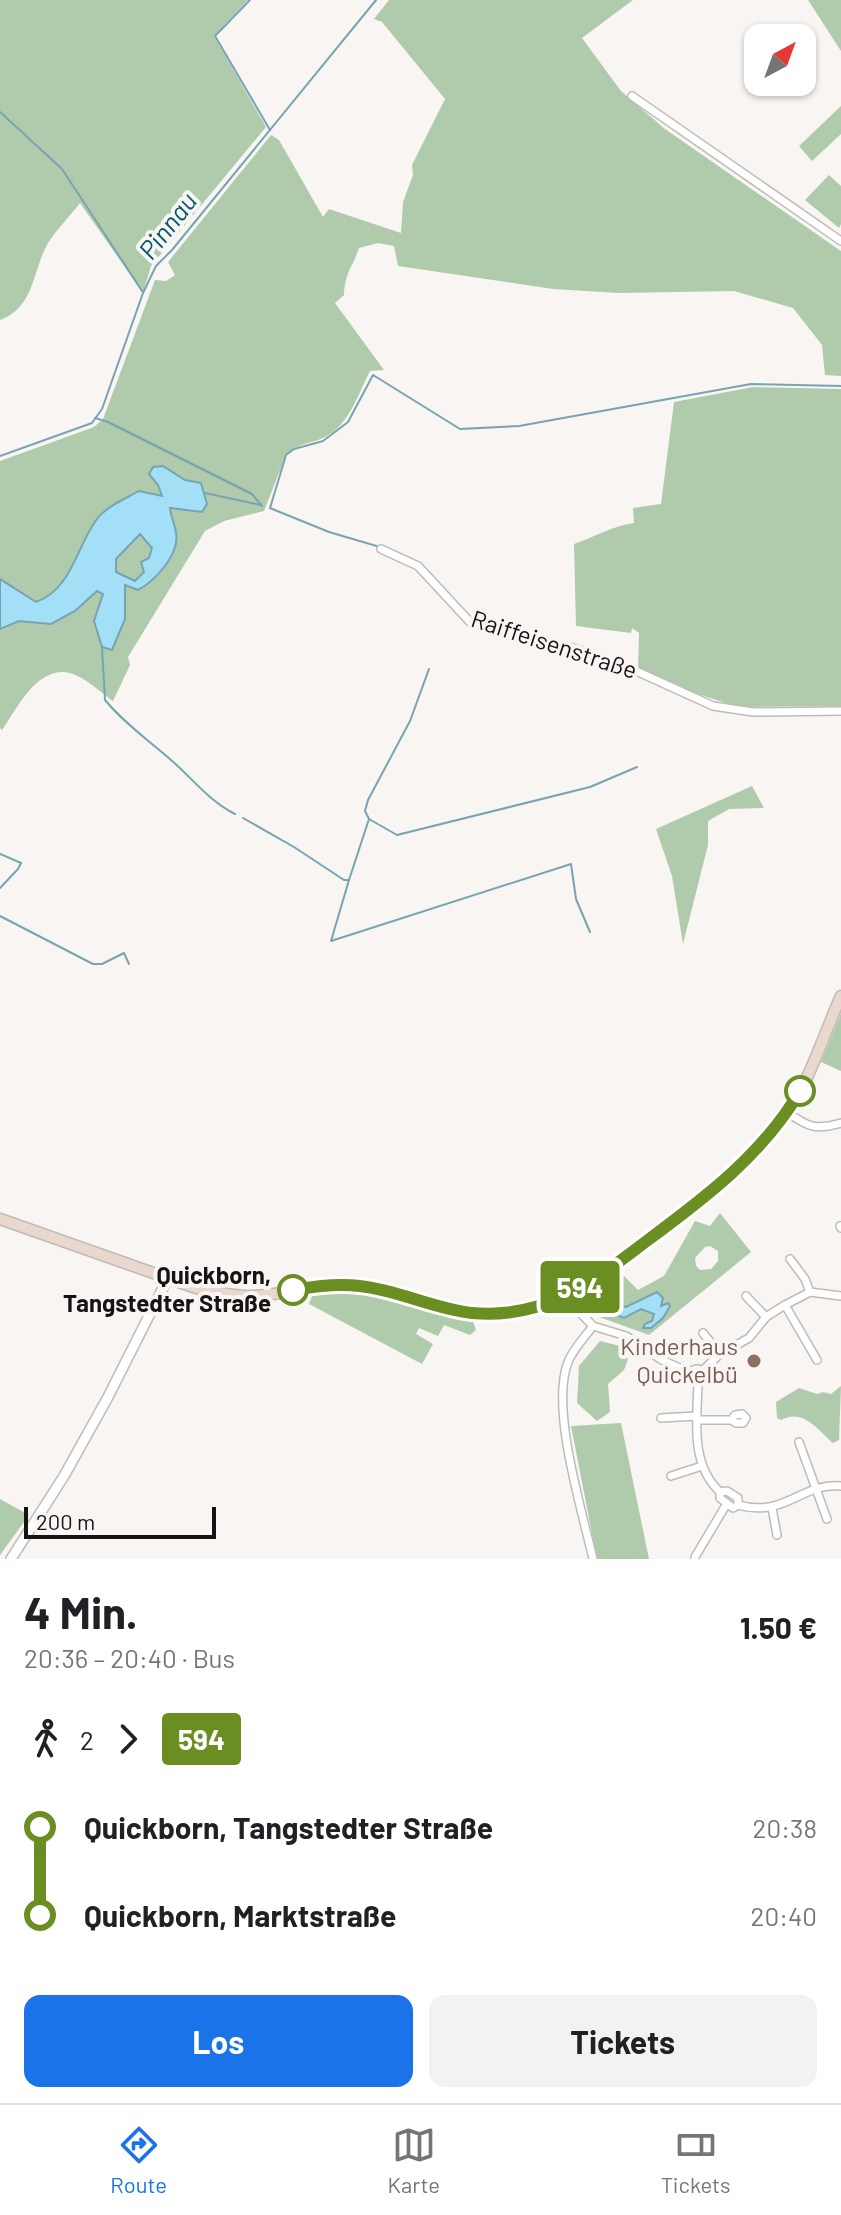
<!DOCTYPE html>
<html lang="de">
<meta charset="utf-8">
<style>
:root{--surface:#fff;--page:#f2f2f2;--text:#202124;--muted:#757577;--line:#e0e0e0;--accent:#1a73e8}
body{margin:0;font-family:Barlow,sans-serif;background:var(--page);color:var(--text);height:100vh;display:flex;flex-direction:column;font-size:30px;white-space:nowrap}
*{box-sizing:border-box;margin:0}
p{font-size:26px;color:var(--muted)}
.icon{flex:none;width:44px;height:44px;fill:none;stroke:currentColor;stroke-width:2;stroke-linecap:round;stroke-linejoin:round}
.map{position:relative;height:1559px;overflow:hidden}
.details{display:flex;flex-direction:column;background:var(--surface);flex:1}
.details>*{flex:none}
.badge{padding:0 16px;border-radius:6px;font-size:28px;line-height:52px}
.needle{width:52px;rotate:41deg}
.controls{position:absolute;left:744px;top:24px;display:grid;gap:16px}
.controls a{display:grid;place-items:center;width:72px;height:72px;border-radius:16px;background:var(--surface);box-shadow:0 2px 6px #0004;font-size:40px}
.scale{position:absolute;left:24px;bottom:20px;width:192px;box-sizing:border-box;padding-left:8px;border:4px solid #151413;border-top:0;font-size:22px;line-height:28px;white-space:nowrap;color:#151413;-webkit-text-stroke:6px #f8f5f2;paint-order:stroke}
.map>.badge{position:absolute;translate:-50% -50%;box-shadow:0 0 0 4px #fff}
.legs{display:flex;align-items:center;gap:12px;height:88px;padding:0 24px;font-size:26px}
.legs p{margin-inline-start:auto}
.headline{display:flex;align-items:center;justify-content:space-between;height:136px;padding:0 24px}
h1{font-size:44px;font-weight:700;line-height:60px}
.action{display:flex;gap:16px;margin-top:auto;padding:16px 24px}
.action a{flex:1;height:92px;border-radius:16px;background:var(--accent);color:#fff;font-size:32px;font-weight:700;line-height:92px;text-align:center}
.action a+a{background:var(--page);color:var(--text)}
ul{padding:0 24px;list-style:none}
li{display:flex;align-items:center;gap:28px;height:88px;font-size:30px}
li i{display:grid;place-items:center;width:12px;height:100%;margin:0 10px;background:currentColor}
li i::after{content:'';width:20px;height:20px;margin:-10px;border:6px solid;border-radius:50%;background:var(--surface)}
li p{margin-inline-start:auto}
li:first-child i{background:linear-gradient(#0000 50%,currentColor 0)}
li:last-child i{background:linear-gradient(currentColor 50%,#0000 0)}
.tab-bar{display:flex;justify-content:space-around;align-items:center;height:112px;border-top:2px solid var(--line);background:var(--surface);font-size:22px;color:var(--muted)}
.tab-bar a{display:grid;justify-items:center;gap:4px}
.tab-bar .on{color:var(--accent)}
.map>svg:first-child{display:block}
.green{fill:#b0cbac;fill-rule:evenodd}
.water{fill:#a3e0f8;stroke:#78a3b3;stroke-width:2;fill-rule:evenodd}
.lines{fill:none;stroke-linecap:round;stroke-linejoin:round}
.stream{stroke:#78a3b3;stroke-width:2}
.minor-casing{stroke:#bebbb9;stroke-width:10}
.tertiary-casing{stroke:#bebbb9;stroke-width:12}
.secondary-casing{stroke:#bebbb9;stroke-width:13}
.minor{stroke:#fff;stroke-width:7}
.tertiary{stroke:#fff;stroke-width:9}
.secondary{stroke:#ead7cd;stroke-width:10}
.line-1-casing{stroke:#fff;stroke-width:18}
.line-1{stroke:#6b8e23;stroke-width:12}
.stop-1-dot{fill:#fff;stroke:#6b8e23;stroke-width:4}
.education-dot{fill:#8d6e63;stroke:#f8f5f2;stroke-width:3}
.labels{text-anchor:middle;stroke-width:8;stroke-linejoin:round;paint-order:stroke}
.street-label{font-size:24px;fill:#151413;stroke:#f8f5f2}
.stop-label{font-size:24px;font-weight:bold;fill:#151413;stroke:#f8f5f2;text-anchor:end}
.education-label{font-size:24px;fill:#785e54;stroke:#f8f5f2;text-anchor:end}
.water-label{font-size:26px;font-style:italic;fill:#015870;stroke:#f8f5f2}
</style>
<div class="map">
<svg width="841" height="1559" viewBox="0 0 841 1559">
<rect width="100%" height="100%" fill="#f8f5f2"/>
<g class="green">
<path d="M 0,0 L 248,0 L 214,36 L 266,127 L 151,266 L 143,293 L 80,203 C 70,216 57,229 48,243 C 32,271 35,307 0,320 Z"/>
<path d="M 389,0 L 633,0 L 582,38 L 621,91 L 665,129 L 841,251 L 841,376 L 825,375 L 822,345 L 793,308 L 734,291 L 619,293 L 553,289 L 398,266 L 394,246 L 378,243 L 359,248 C 352,269 345,272 344,295 L 335,303 L 384,370 L 370,371 C 358,394 350,424 325,437 C 312,444 296,443 286,455 L 264,511 L 224,521 L 205,531 L 128,657 L 130,665 L 113,701 C 100,692 81,673 64,672 C 35,670 16,710 2,730 L 0,728 L 0,629 L 19,621 L 51,624 L 75,611 L 97,591 L 103,593 L 95,622 L 102,646 L 119,632 L 125,619 L 125,584 L 139,589 L 177,536 L 170,508 L 179,507 L 190,511 L 201,484 L 185,480 L 163,466 L 149,474 L 158,485 L 162,497 L 98,518 L 59,589 L 36,602 L 0,579 L 0,461 L 94,427 L 103,419 L 155,280 L 166,281 L 175,275 L 168,262 L 271,135 L 279,140 L 323,217 L 329,209 L 401,233 L 403,202 L 413,175 L 412,165 L 445,99 L 382,22 L 374,19 Z"/>
<polygon points="808,0 841,0 841,51"/>
<polygon points="841,106 841,134 812,161 799,146"/>
<polygon points="829,175 841,186 841,224 839,228 805,200"/>
<path d="M 753,387 L 841,389 L 841,706 L 738,707 L 695,693 L 638,668 L 639,633 L 632,628 L 631,633 L 576,626 L 574,544 C 594,537 613,526 634,523 L 633,508 L 661,504 L 674,402 Z"/>
<polygon points="140,534 152,547 145,572 135,581 116,573 116,559 133,539"/>
<polygon points="752,786 764,808 729,809 708,821 708,845 683,944 672,876 656,829"/>
<polygon points="841,1013 841,1071 821,1062"/>
<path d="M 720,1213 L 751,1252 L 649,1335 L 599,1317 L 577,1302 L 618,1270 L 638,1290 L 664,1276 L 695,1221 L 710,1226 ZM 710,1246 L 718,1251 L 718,1261 L 711,1269 L 700,1270 L 696,1266 L 695,1258 L 705,1247 ZM 657,1292 L 660,1306 L 669,1309 L 656,1325 L 652,1321 L 654,1314 L 641,1309 L 602,1309 L 607,1302 L 626,1307 Z"/>
<polygon points="351,1288 472,1318 476,1330 470,1335 444,1325 438,1336 419,1328 416,1334 433,1344 422,1364 309,1304 314,1291"/>
<polygon points="600,1341 624,1347 628,1359 624,1370 608,1384 610,1412 597,1421 577,1403 579,1366"/>
<path d="M 841,1386 L 839,1440 L 833,1443 C 817,1429 803,1408 781,1420 L 777,1418 L 776,1402 L 799,1388 L 817,1394 L 823,1392 L 831,1394 Z"/>
<polygon points="621,1423 649,1559 597,1559 571,1426"/>
<polygon points="0,1499 29,1515 0,1555"/>
</g>
<g class="water">
<path d="M 163,466 L 185,480 L 201,483 L 207,504 L 202,512 L 170,508 C 171,518 175,524 176,533 C 180,554 155,581 138,590 L 125,585 L 125,619 L 112,650 L 102,647 L 94,621 L 103,594 L 97,591 L 75,611 L 51,624 L 19,621 L 0,629 L 0,579 L 36,602 C 72,589 76,547 97,519 C 107,506 125,499 139,491 L 162,496 L 158,485 L 149,474 L 153,467 ZM 140,534 L 152,548 L 149,558 L 141,562 L 144,572 L 135,581 L 116,572 L 116,559 Z"/>
<polygon points="657,1292 663,1298 661,1306 668,1303 670,1306 663,1318 651,1328 643,1328 645,1324 652,1321 654,1314 641,1309 624,1318 602,1309 607,1302 626,1307"/>
</g>
<g class="lines">
<g class="stream">
<polyline points="250,0 215,36 270,130"/>
<polyline points="0,112 62,169 142,291"/>
<polyline points="95,418 108,422 252,494 262,506"/>
<polyline points="0,456 92,423 102,409 143,293 156,266 172,250 376,0"/>
<polyline points="205,493 261,505"/>
<polyline points="380,547 329,532 270,508 286,455 294,449 323,441 348,422 373,375 460,429 519,426 751,384 841,386"/>
<polyline points="394,551 413,560"/>
<polyline points="422,566 448,593"/>
<path d="M 102,647 L 105,700 C 124,723 149,741 171,760 C 193,779 208,800 235,814"/>
<polyline points="243,818 294,847 344,880 349,880 331,941 571,864 576,899 590,932"/>
<polyline points="369,819 365,811 368,800 410,721 429,669"/>
<polyline points="0,854 21,863 18,869 0,888"/>
<polyline points="349,880 369,819 397,835 590,787 637,767"/>
<polyline points="0,916 93,964 102,964 124,953 129,964"/>
</g>
<defs>
<g id="minor">
<polyline points="632,96 841,241"/>
<polyline points="381,549 418,566 470,622 577,649 634,670 713,706 753,712 841,711"/>
<path d="M 787,1112 C 809,1128 816,1130 841,1123"/>
<polyline points="840,1226 841,1228"/>
<polyline points="790,1259 805,1279 810,1292"/>
<polyline points="564,1296 593,1326 626,1336 662,1360 690,1373"/>
<polyline points="746,1296 766,1317"/>
<polyline points="785,1305 817,1360"/>
<polyline points="703,1333 720,1354"/>
<circle cx="697" cy="1376" r="7"/>
<polyline points="702,1371 720,1354 749,1338 766,1317 785,1305 810,1292 841,1296"/>
<path d="M 698,1383 C 697,1421 690,1464 720,1492"/>
<polyline points="661,1418 697,1416"/>
<polyline points="697,1420 731,1420 736,1423 743,1423 746,1418 742,1414 735,1415 731,1420"/>
<polyline points="799,1442 827,1519"/>
<polyline points="671,1476 702,1466"/>
<polygon points="727,1491 738,1498 738,1505 733,1508 720,1498 720,1492"/>
<path d="M 738,1505 C 787,1518 801,1482 841,1486"/>
<polyline points="772,1508 777,1535"/>
<polyline points="695,1557 726,1505"/>
<path d="M 593,1559 C 582,1510 550,1408 568,1362 C 573,1349 585,1337 593,1326"/>
</g>
<polyline id="tertiary" points="11,1559 64,1476 108,1397 168,1278"/>
<path id="secondary" d="M 0,1219 L 196,1288 C 214,1292 231,1296 250,1296 C 286,1295 321,1283 358,1286 C 407,1289 450,1318 500,1313 C 522,1311 545,1306 564,1296 C 595,1281 623,1259 650,1238 C 699,1202 754,1164 788,1112 C 811,1077 824,1034 841,996"/>
</defs>
<use href="#minor" class="minor-casing"/>
<use href="#tertiary" class="tertiary-casing"/>
<use href="#secondary" class="secondary-casing"/>
<use href="#minor" class="minor"/>
<use href="#tertiary" class="tertiary"/>
<use href="#secondary" class="secondary"/>
</g>
<g class="lines">
<defs>
<path id="line-1" d="M 293,1290 C 315,1286 337,1283 360,1286 C 398,1290 434,1309 472,1313 C 503,1316 534,1310 562,1297 C 593,1283 621,1260 648,1240 C 706,1197 763,1154 800,1091"/>
</defs>
<use href="#line-1" class="line-1-casing"/>
<use href="#line-1" class="line-1"/>
</g>
<g class="stop-1-dot">
<circle cx="800" cy="1091" r="14"/>
<circle cx="293" cy="1290" r="14"/>
</g>
<circle class="education-dot" cx="754" cy="1361" r="8"/>
<g class="labels">
<g class="street-label">
<text transform="translate(554 645) rotate(18)" y="8">Raiffeisenstraße</text>
</g>
<g class="stop-label">
<text x="271" y="1284">Quickborn,<tspan x="271" dy="28">Tangstedter Straße</tspan></text>
</g>
<g class="education-label">
<text x="738" y="1355">Kinderhaus<tspan x="738" dy="28">Quickelbü</tspan></text>
</g>
<g class="water-label">
<text transform="translate(168 226) rotate(-52)" y="9">Pinnau</text>
</g>
</g>
</svg>
<div class="controls">
<a><svg class="needle" viewBox="-14 -14 28 28"><path d="M0-13l5 13h-10z" fill="#e53935"/><path d="M0 13l5-13h-10z" fill="#757577"/></svg></a>
</div>
<div class="scale">200 m</div>
<b class="badge" style="left:580px;top:1287px;background:#6b8e23;color:#fff">594</b>
</div>
<section class="details">
<div class="headline"><div><h1>4 Min.</h1><p>20:36 – 20:40 · Bus</p></div><b>1.50 €</b></div>
<div class="legs"><svg class="icon" aria-label="walk" viewBox="0 0 24 24"><circle cx="13" cy="4" r="2"/><path d="M13 8l-2 6 4 7M11 14l-3 7M7 12l3-4h3l4 4"/></svg>2<svg class="icon" aria-label="forward" viewBox="0 0 24 24"><path d="M9 5l7 7-7 7"/></svg><b class="badge" style="background:#6b8e23;color:#fff">594</b></div>
<ul>
<li><i style="color:#6b8e23"></i><b>Quickborn, Tangstedter Straße</b><p>20:38</p></li>
<li><i style="color:#6b8e23"></i><b>Quickborn, Marktstraße</b><p>20:40</p></li>
</ul>
<div class="action"><a>Los</a><a>Tickets</a></div>
</section>
<nav class="tab-bar">
<a class="on"><svg class="icon" aria-label="directions" viewBox="0 0 24 24"><path d="M12 3l9 9-9 9-9-9zM9 14v-3h6M13 9l2 2-2 2"/></svg>Route</a>
<a><svg class="icon" aria-label="map" viewBox="0 0 24 24"><path d="M3 6l6-2 6 2 6-2v14l-6 2-6-2-6 2zM9 4v14M15 6v14"/></svg>Karte</a>
<a><svg class="icon" aria-label="tickets" viewBox="0 0 24 24"><path d="M3 7h18v10H3zM15 7v10"/></svg>Tickets</a>
</nav>
